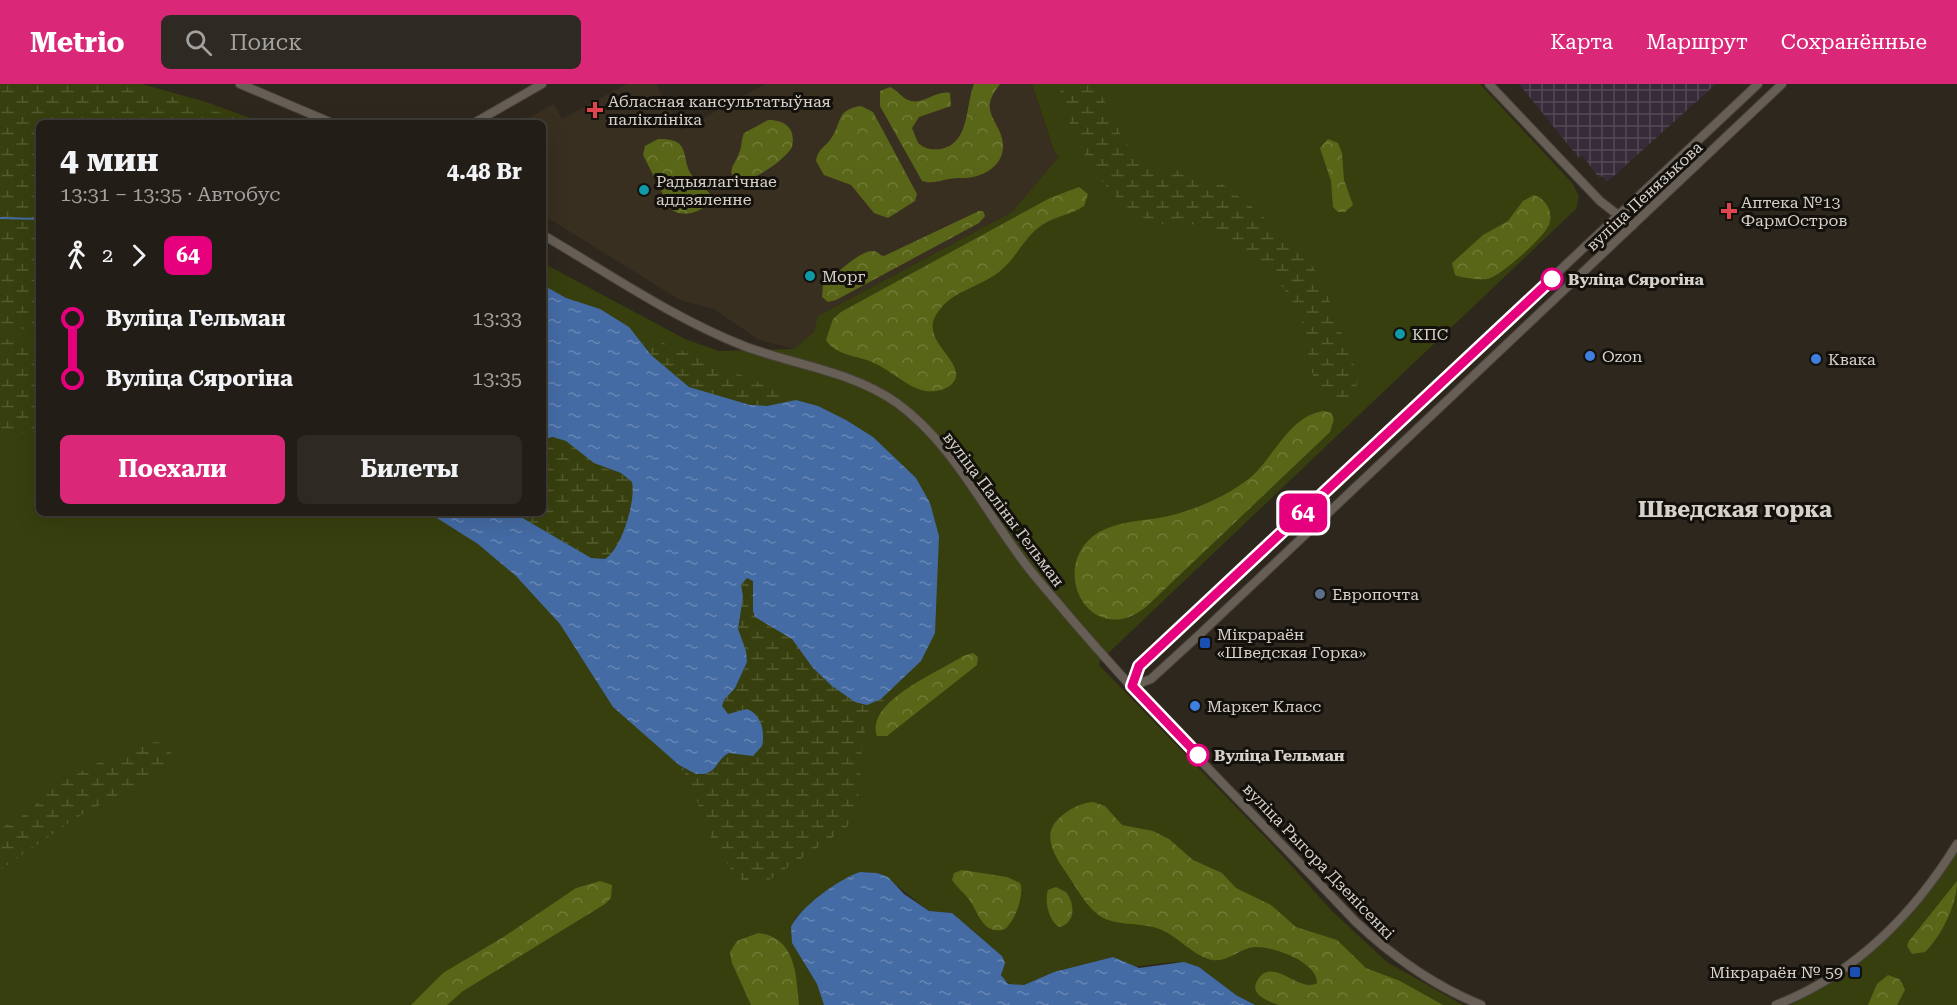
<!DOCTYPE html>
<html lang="ru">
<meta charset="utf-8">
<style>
:root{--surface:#221d16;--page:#2e2a23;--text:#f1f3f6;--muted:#a2a2a1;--line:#3f3b35;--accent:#db2777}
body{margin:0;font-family:"Roboto Serif",serif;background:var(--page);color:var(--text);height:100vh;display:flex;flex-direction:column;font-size:22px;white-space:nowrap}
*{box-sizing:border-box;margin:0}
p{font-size:20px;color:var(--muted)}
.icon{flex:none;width:33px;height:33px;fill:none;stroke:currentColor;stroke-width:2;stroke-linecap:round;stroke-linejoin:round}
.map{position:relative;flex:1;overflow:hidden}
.drawer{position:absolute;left:36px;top:36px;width:510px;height:396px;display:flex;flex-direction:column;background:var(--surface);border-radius:9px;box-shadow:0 6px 24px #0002,0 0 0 2px var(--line)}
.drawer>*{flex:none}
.badge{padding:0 12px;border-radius:9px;font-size:21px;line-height:39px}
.map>.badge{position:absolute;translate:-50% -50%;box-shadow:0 0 0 3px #fff}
.legs{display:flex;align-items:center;gap:9px;height:66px;padding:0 24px;font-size:20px}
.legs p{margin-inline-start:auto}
.summary{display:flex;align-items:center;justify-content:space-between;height:102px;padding:0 24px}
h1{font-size:33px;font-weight:700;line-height:45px}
.primary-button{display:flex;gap:12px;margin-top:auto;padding:12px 24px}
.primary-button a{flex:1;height:69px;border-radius:9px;background:var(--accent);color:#fff;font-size:24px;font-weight:700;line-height:69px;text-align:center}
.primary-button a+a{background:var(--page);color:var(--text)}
ul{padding:0 24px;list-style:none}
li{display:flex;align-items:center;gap:21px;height:60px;font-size:22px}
li i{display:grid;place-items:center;width:9px;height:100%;margin:0 8px;background:currentColor}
li i::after{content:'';width:15px;height:15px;margin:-8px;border:4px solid;border-radius:50%;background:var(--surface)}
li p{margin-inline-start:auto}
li:first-child i{background:linear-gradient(#0000 50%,currentColor 0)}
li:last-child i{background:linear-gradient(currentColor 50%,#0000 0)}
header{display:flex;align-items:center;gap:36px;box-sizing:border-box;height:84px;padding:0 30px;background:var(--accent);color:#fff}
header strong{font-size:28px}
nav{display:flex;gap:33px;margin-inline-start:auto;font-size:21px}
.search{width:420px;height:54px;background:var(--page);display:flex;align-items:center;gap:15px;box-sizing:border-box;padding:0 21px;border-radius:9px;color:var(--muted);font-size:22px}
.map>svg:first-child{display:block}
.built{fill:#392f20}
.industrial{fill:url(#industrial-grid)}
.grass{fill:#373f0e}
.forest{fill:url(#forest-crowns)}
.wetland{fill:url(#wetland-marsh)}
.water{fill:url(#water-ripples)}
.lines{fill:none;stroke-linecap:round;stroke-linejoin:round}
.stream{stroke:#446ba4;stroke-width:2}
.street-casing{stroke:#48423b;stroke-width:10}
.street{stroke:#675f55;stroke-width:8}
.line-1-casing{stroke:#fff;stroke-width:14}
.line-1{stroke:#e6007e;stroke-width:9}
.health-dot{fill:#e0444e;stroke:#14110d;stroke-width:2}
.culture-dot{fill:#0f9aa8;stroke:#14110d;stroke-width:2}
.stop-1-dot{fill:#fff;stroke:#e6007e;stroke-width:3}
.shop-dot{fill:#3f7fe0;stroke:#14110d;stroke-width:2}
.service-dot{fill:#5c6f8a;stroke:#14110d;stroke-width:2}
.transit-dot{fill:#1a4fb4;stroke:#14110d;stroke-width:2}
.labels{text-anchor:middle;stroke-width:6;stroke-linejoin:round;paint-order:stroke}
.poi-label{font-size:16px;fill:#d5d1cb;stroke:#14110d;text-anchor:start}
.street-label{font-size:16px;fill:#d5d1cb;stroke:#14110d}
.stop-label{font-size:16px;font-weight:bold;fill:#d5d1cb;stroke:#14110d;text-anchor:start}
.district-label{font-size:22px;font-weight:bold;fill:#d5d1cb;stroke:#14110d}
</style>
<header>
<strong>Metrio</strong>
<div class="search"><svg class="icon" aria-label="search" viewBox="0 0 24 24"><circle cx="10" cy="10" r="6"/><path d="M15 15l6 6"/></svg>Поиск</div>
<nav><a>Карта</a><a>Маршрут</a><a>Сохранённые</a></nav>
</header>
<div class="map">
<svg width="1957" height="921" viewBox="0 0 1957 921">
<defs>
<pattern id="industrial-grid" width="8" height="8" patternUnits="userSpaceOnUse" patternTransform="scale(1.5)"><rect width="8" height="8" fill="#372b39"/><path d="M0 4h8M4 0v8" fill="none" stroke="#534954"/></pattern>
<pattern id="forest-crowns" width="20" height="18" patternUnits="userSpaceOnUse" patternTransform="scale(1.5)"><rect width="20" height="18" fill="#596618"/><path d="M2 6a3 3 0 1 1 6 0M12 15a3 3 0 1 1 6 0" fill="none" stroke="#707b38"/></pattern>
<pattern id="wetland-marsh" width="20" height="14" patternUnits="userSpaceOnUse" patternTransform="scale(1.5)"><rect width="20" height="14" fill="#373f0e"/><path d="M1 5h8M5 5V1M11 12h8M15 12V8" fill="none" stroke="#535a30"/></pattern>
<pattern id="water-ripples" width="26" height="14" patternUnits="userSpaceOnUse" patternTransform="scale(1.5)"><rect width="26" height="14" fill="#446ba4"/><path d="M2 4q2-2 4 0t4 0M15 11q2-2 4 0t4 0" fill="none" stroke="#6786b3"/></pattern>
</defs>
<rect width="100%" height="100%" fill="#2e271e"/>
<polygon class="built" points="627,0 656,0 682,46 765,0 1032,0 1054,67 1060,73 1012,128 818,232 815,248 794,265 759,256 714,225 680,216 543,131 543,39 519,39 554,20 562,35"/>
<polygon class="industrial" points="1519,0 1716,0 1607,98 1602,92 1599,94 1583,72 1579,74"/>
<g class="grass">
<polygon points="0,0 142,0 206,18 264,39 39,39 39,429 543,429 543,179 685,255 719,267 794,265 814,248 818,232 1012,128 1059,73 1054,67 1032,0 1480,0 1572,99 1579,112 1576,125 1100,577 1099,581 1269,757 1332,827 1387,878 1463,921 1255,921 1236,911 1199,883 1174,878 1132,883 1113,873 1054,888 1024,901 1013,902 1002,895 1002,872 952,829 929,827 883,791 866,788 849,793 799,830 794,836 792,859 817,900 824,921 0,921"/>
<path d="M 1957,768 L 1957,921 L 1790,921 C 1860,889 1916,833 1957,768 Z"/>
</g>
<g class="forest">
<path d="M 974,0 L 1000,0 C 995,7 988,16 990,25 C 991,34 998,42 1001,51 C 1011,80 982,96 958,94 C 945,94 935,101 922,97 L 880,22 L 880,7 L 890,3 C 898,6 902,15 911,17 C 925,20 936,6 950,9 L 951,22 L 919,33 L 912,44 L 918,59 C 925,65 931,66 941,65 C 970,59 965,23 974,0 Z"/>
<path d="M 861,22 L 873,28 L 917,110 L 915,117 L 888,134 L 874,129 L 851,101 L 824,91 L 816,77 C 818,64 826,63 832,53 C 843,36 836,26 861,22 Z"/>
<path d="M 768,36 C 786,36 796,45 792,63 C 785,76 752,99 737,97 C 725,86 736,80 739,69 C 742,63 741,56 744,49 Z"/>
<path d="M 658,55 C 694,54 679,75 693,93 C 698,100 705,103 710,110 C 710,128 681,136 670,124 L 643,71 L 645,62 Z"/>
<polygon points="1328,55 1338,59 1342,69 1344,96 1353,121 1345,128 1338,128 1333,123 1331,97 1320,64"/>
<path d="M 1079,103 L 1088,110 L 1084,122 C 1071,131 1055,132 1042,141 C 1024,153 1016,175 999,188 C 977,205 947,207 934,235 C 924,260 970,281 952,300 C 945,307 930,309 921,306 C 905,301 890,286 874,279 C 857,271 836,272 826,256 L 833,235 L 841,228 L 1050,114 Z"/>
<path d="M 1534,111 C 1546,115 1554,128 1549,141 C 1544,153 1500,193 1487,195 C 1479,196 1462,194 1455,191 L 1452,179 L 1483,151 L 1508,137 L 1523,117 Z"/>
<path d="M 979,127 L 983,127 L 985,132 L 979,139 L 836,216 L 828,218 L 822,213 L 823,201 C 833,194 863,161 877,168 C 880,170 881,172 884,172 Z"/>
<path d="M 1324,327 L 1331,329 L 1334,335 L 1330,348 L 1146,523 C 1094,564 1053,495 1087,458 C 1106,437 1138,438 1164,433 C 1193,427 1228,412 1251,393 C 1274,373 1290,331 1324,327 Z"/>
<path d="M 973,569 L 978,573 L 977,581 L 887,652 L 877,652 C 865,617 941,587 963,572 Z"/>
<path d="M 1093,718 L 1105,722 L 1122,741 L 1153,747 L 1169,755 L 1193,776 L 1222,789 L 1236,804 L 1271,821 L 1296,843 L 1337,856 L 1366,884 L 1400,897 L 1443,921 L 1279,921 C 1270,918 1249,911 1257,897 C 1272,870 1299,910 1317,899 C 1318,878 1273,862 1255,863 C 1238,864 1227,881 1208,875 C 1191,869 1178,853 1162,846 C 1144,838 1125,842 1108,836 C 1091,830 1081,811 1071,796 C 1057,775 1036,750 1064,730 C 1073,723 1082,719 1093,718 Z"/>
<path d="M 962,786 L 1007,793 L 1020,799 C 1025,810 1015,837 1005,845 C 982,852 979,828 968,814 C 963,808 957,803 952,796 L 954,789 Z"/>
<polygon points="600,797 612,801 611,814 605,820 463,907 447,921 411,921 443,889 505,852 576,804"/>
<path d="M 1957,797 C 1957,820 1942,851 1925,868 L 1912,870 L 1907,862 L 1909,857 Z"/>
<path d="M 1056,803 L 1066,808 C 1075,820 1076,838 1060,843 C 1049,839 1044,816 1048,806 Z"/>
<path d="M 758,849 C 796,853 796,891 799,921 L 751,921 L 732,879 L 730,868 L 737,857 Z"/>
<polygon points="1888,891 1899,895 1903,901 1905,906 1897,921 1868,921 1877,900"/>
</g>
<g class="wetland">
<polygon points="0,0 111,0 170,12 251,39 39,39 39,248 0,242"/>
<path d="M 1059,0 L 1096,0 L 1123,55 L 1140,75 L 1150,80 L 1204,93 L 1222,100 L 1251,122 L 1306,172 L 1323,200 L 1357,289 C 1360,306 1349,319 1333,319 C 1306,305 1310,257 1300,232 C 1291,211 1276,194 1259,178 C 1245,164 1223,144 1203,141 C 1186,139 1170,144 1153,138 C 1105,120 1066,48 1059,0 Z"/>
<polygon points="634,247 804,317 790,316 759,322 694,306 651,271"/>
<polygon points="0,254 39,261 39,346 0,352"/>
<path d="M 553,353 C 573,356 584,375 602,383 C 613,388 623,388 632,398 C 635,413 623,459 613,470 C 606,476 599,476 591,474 L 514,429 L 543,429 L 543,355 Z"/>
<path d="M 747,494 L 754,497 L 753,527 L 763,539 L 792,555 L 813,584 L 832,602 L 867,621 L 888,609 L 863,651 L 858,721 L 851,738 L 845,745 L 769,796 L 747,799 L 734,790 L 706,745 L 692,701 L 679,681 L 687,686 L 712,688 C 728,675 720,664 747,672 L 763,656 L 761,640 L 751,627 L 743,626 L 728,630 L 722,622 C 723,614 745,591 746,579 C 748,567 741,558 739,547 C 736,534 743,517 741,501 Z"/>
<path d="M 158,658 L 170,665 C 173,675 170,679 163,686 L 76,734 L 0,786 L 0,744 C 26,733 32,723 52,706 C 71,690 133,660 158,658 Z"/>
</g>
<g class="water">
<path d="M 543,201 L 566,214 L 600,225 L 629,243 L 651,271 L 689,303 L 750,321 L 767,322 L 796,316 L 818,322 L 846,336 L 873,353 L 916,394 L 930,419 L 939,452 L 935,549 L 921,577 L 881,615 L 867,621 L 855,618 L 832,602 L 813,584 L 792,555 L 755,533 L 753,527 L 753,497 L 747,494 L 741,501 L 743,513 L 738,545 L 746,567 L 747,578 L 735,604 L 724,616 L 722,622 L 728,630 L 747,625 C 762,631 765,648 762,662 L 753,672 L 729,669 C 718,674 718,686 705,690 L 696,690 L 679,681 L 613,623 L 560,540 L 516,492 L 478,460 L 429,429 L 514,429 L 591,474 L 605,475 C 622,465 636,416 632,398 L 621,389 L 594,379 L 566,357 L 553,353 L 543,355 Z"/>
<path d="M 860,788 L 877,789 L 888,793 L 904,810 L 929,827 L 952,829 L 1002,872 L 1005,879 L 1001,891 L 1008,900 L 1024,901 L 1054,888 L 1113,873 L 1139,884 L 1184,878 L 1199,883 L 1236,911 L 1255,921 L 824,921 L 817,900 L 792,859 L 791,843 C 800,823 839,795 860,788 Z"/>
</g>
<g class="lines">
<polyline class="stream" points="0,134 39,135"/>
<defs>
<g id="street">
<polyline points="240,0 332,39"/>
<polyline points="1489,0 1600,117 1632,142"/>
<polyline points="474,39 542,0"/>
<path d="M 543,151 C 608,189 673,234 744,262 C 794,281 852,287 897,319 C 949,357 978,415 1016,467 C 1028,485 1043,502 1057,518 C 1150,629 1255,731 1355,837 C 1392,872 1434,902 1481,921"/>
<polyline points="1132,602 1151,595 1198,552 1782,0"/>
<polyline points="1132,602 1139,582 1758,0"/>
<path d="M 1776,921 C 1854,891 1914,830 1957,760"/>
</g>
</defs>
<use href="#street" class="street-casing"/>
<use href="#street" class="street"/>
</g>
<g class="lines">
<defs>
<polyline id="line-1" points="1198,671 1132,602 1139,582 1552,195"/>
</defs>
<use href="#line-1" class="line-1-casing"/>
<use href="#line-1" class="line-1"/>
</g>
<g class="health-dot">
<path d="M592 17h6v6h6v6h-6v6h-6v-6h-6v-6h6z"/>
<path d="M1726 118h6v6h6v6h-6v6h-6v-6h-6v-6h6z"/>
</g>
<g class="culture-dot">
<circle cx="644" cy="106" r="6"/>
<circle cx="810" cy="192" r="6"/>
<circle cx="1400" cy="250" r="6"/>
</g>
<g class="stop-1-dot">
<circle cx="1552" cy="195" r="10"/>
<circle cx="1198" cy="671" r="10"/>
</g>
<g class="shop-dot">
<circle cx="1590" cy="272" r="6"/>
<circle cx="1816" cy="275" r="6"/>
<circle cx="1195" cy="622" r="6"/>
</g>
<circle class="service-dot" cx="1320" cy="510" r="6"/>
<g class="transit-dot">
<rect x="1199" y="553" width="12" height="12" rx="3"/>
<rect x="1849" y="882" width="12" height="12" rx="3"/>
</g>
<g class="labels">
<g class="poi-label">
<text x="608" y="23">Абласная кансультатыўная<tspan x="608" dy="18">паліклініка</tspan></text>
<text x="656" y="103">Радыялагічнае<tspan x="656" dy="18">аддзяленне</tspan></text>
<text x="1741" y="124">Аптека №13<tspan x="1741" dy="18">ФармОстров</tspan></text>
<text x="822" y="198">Морг</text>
<text x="1412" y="256">КПС</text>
<text x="1602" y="278">Ozon</text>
<text x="1828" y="281">Квака</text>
<text x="1332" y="516">Европочта</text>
<text x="1217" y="556">Мікрараён<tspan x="1217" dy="18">«Шведская Горка»</tspan></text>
<text x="1207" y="628">Маркет Класс</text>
<text x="1843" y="894" text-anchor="end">Мікрараён № 59</text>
</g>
<g class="street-label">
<text transform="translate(1644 112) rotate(-43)" y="6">вуліца Пенязькова</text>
<text transform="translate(1004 425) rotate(53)" y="6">вуліца Паліны Гельман</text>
<text transform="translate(1319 777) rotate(46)" y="6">вуліца Рыгора Дзенісенкі</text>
</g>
<g class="stop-label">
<text x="1568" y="201">Вуліца Сярогіна</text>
<text x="1214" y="677">Вуліца Гельман</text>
</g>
<g class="district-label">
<text x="1735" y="433">Шведская горка</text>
</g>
</g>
</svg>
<b class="badge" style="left:1303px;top:429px;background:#e6007e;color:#fff">64</b>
<section class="drawer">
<div class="summary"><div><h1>4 мин</h1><p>13:31 – 13:35 · Автобус</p></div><b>4.48 Br</b></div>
<div class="legs"><svg class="icon" aria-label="walk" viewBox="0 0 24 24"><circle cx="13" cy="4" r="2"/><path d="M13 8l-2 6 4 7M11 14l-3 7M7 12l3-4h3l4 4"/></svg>2<svg class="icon" aria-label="forward" viewBox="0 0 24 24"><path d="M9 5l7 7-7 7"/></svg><b class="badge" style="background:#e6007e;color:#fff">64</b></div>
<ul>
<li><i style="color:#e6007e"></i><b>Вуліца Гельман</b><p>13:33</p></li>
<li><i style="color:#e6007e"></i><b>Вуліца Сярогіна</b><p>13:35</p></li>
</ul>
<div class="primary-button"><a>Поехали</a><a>Билеты</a></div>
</section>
</div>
